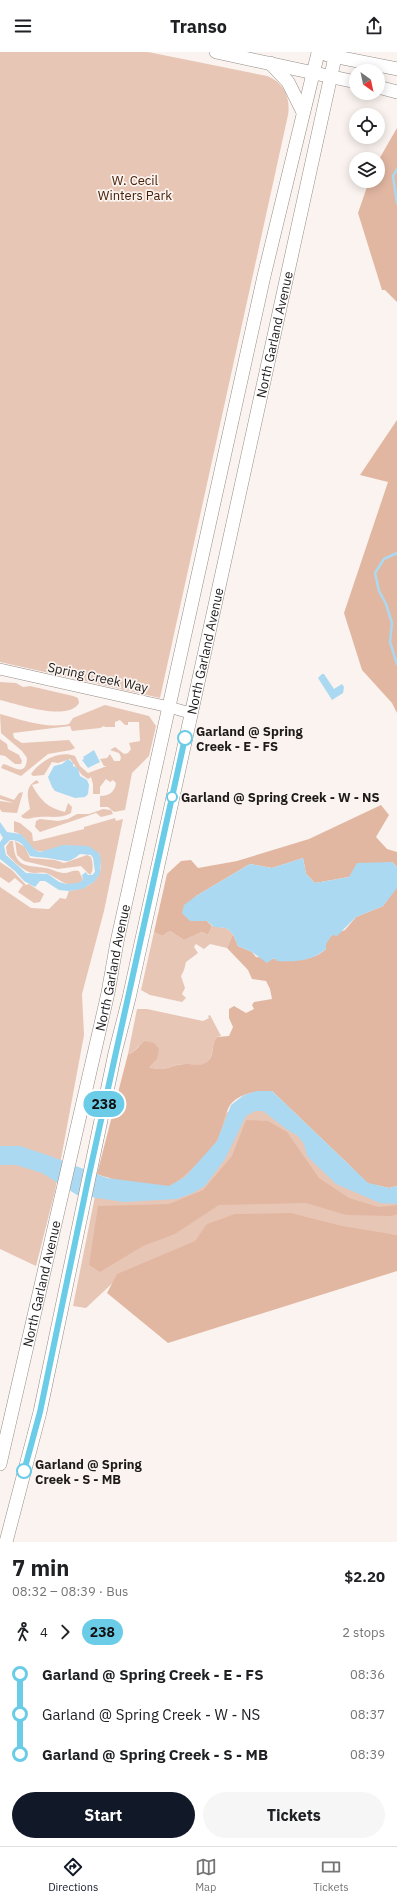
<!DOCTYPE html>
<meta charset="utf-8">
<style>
:root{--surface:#fff;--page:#f6f6f6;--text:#202124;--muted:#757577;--line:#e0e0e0;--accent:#111827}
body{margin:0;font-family:"IBM Plex Sans",sans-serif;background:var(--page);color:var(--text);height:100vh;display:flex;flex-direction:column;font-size:15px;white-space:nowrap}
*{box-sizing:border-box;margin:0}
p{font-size:13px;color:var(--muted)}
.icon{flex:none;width:22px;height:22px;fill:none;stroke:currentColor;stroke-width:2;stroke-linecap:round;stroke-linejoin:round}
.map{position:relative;height:1490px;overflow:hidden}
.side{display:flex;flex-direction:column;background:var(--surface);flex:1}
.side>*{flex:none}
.badge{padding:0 8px;border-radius:13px;font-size:14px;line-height:26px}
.needle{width:26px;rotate:147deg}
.fabs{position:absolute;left:349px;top:12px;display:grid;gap:8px}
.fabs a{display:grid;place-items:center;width:36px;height:36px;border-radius:50%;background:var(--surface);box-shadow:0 2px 10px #0003;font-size:20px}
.map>.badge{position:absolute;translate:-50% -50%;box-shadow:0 0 0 2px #fff}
.legs{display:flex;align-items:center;gap:6px;height:44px;padding:0 12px;font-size:13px}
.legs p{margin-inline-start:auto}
.headline{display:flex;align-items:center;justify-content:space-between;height:68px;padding:0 12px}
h1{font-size:22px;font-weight:800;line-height:30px}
.action{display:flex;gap:8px;margin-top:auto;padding:8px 12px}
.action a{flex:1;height:46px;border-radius:24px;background:var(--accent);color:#fff;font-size:16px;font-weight:800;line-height:46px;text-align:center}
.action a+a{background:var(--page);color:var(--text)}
ul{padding:0 12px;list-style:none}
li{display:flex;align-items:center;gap:14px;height:40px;font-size:15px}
li i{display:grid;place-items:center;width:6px;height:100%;margin:0 5px;background:currentColor}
li i::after{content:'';width:10px;height:10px;margin:-5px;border:3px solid;border-radius:50%;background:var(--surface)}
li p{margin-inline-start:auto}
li:first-child i{background:linear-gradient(#0000 50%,currentColor 0)}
li:last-child i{background:linear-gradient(currentColor 50%,#0000 0)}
header{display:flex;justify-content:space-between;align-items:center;height:52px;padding:0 12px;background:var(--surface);font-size:18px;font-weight:800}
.tab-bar{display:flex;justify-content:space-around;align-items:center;height:56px;border-top:1px solid var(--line);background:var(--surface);font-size:11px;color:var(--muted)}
.tab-bar a{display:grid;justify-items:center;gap:2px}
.tab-bar .selected{color:var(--accent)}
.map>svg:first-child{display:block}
.green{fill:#e8c6b6}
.forest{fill:#e2b7a2}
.water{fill:#abd9f1;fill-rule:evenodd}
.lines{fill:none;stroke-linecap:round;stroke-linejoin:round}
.stream{stroke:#abd9f1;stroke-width:2.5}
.tertiary-casing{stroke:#938c88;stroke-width:12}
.secondary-casing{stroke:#938c88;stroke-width:14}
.tertiary{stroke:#fff;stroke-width:11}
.secondary{stroke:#fff;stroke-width:13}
.line-1-casing{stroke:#fff;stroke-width:9}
.line-1{stroke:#6bcce7;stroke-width:6}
.stop-1-dot{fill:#fff;stroke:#6bcce7;stroke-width:2}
.labels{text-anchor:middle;stroke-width:3.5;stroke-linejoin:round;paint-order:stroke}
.park-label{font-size:13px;fill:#482008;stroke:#faf3ef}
.street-label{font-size:13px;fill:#1d1a19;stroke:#faf3ef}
.stop-label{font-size:13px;font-weight:bold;fill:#1d1a19;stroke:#faf3ef;text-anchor:start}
</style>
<header><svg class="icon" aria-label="menu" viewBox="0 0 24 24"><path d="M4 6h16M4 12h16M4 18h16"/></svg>Transo<svg class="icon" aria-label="share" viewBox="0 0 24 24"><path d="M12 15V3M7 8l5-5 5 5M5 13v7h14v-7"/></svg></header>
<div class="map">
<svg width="397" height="1490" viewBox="0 0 397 1490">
<rect width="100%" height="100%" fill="#faf3ef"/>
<g class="green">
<path d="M 0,0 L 148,0 L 267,24 C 283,30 291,45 288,63 L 160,646 L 0,610 Z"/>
<path d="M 0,630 L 16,631 L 23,635 L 30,634 L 73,644 L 78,646 L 79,651 C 68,670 17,652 0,648 Z"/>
<path d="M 105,653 L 149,664 L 156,674 L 149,704 L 132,721 L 125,758 L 114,760 L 108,755 L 100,755 L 100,744 C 109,744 115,740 116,731 L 113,728 L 110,730 L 106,727 L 100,735 L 100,742 L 93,742 L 93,732 L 91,725 L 88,727 L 82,723 L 70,707 L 58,711 L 52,710 L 44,723 L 33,724 L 31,722 C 40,709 59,698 75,704 L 80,714 L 88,721 L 107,714 L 104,714 L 100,707 L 107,706 L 110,702 L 114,709 L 120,709 L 121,705 L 119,701 L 110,698 L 115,695 L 124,702 L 128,701 L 131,697 L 129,691 L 140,689 L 139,670 L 128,670 L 128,673 L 125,673 L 120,668 L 115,670 L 115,675 L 105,675 L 104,674 L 100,676 L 72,679 L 70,674 L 13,681 L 14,686 L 22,691 L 69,688 L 75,696 L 71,698 L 48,702 L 21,724 L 1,716 L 3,712 C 13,714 26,726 27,706 L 22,699 L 1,681 L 0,662 C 22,668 46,677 69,672 L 73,666 Z"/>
<polygon points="0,687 7,692 8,697 19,703 22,709 21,712 15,712 5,704 0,703"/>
<path d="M 37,728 L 39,731 L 32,733 C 40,748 48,756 65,760 L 68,751 L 72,755 L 71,761 C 61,767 50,764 39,765 C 33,765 29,768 23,766 L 21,764 L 30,757 C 28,745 24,735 37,728 Z"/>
<polygon points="23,740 17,761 2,760 0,757 0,749 14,751 0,747 0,743 14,748 19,741"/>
<polygon points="103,757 111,758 113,762 101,765 96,761 40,780 35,775 36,769 40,767 58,769 68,767 77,762 89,762"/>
<path d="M 115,766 L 116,769 L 123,767 L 104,859 L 82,942 L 84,983 L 55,1139 L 36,1214 L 0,1197 L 0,835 L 31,856 L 49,857 L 60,846 L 66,847 L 69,839 C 92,836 106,826 99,801 C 88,798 73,792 62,794 C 54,795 46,801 38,799 C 27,796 27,782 14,780 L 14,769 L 20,771 L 32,781 L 33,789 L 36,789 L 84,777 L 84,775 Z"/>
<path d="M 10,789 L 13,789 C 15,815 23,813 46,816 C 52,817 58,821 64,821 C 70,821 73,817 79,819 L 83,828 C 69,840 58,825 46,821 C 42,820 38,821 34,821 C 25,821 12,808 7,802 L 6,795 Z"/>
<path d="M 15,789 L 25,795 L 30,806 L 55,808 L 64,811 L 87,803 L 91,805 C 93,812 94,818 90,823 L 81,814 L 58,817 L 24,809 L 17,803 Z"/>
<polygon points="0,810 12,818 26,833 29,832 44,842 40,850 34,851 18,840 23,833 15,826 9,831 0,825"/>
<polygon points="212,874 226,876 233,882 227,896 210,892 204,897 196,892 194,895 198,901 186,910 184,918 181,924 185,936 182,942 186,946 182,950 150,943 141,938 154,880 162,884 170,879 184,888 202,880 208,883"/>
<path d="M 137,957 L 147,957 L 203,969 L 209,966 L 208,964 L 210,963 L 221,984 L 217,985 C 211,993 214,999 211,1005 C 203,1017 195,1012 185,1012 C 169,1012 168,1021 149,1015 L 139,994 L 132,1001 L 128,1002 Z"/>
<polygon points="249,1048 397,1146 397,1183 341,1177 197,1192 119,1225 86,1256 73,1254 97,1134"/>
</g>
<g class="forest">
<polygon points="397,76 397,250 385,238 382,238 358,161 369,129 378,129 378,109"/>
<polygon points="397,368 397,661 392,651 362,618 344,561 388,430 360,423"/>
<polygon points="381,753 389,763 376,785 387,797 397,800 397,815 392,810 349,825 315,831 306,822 303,806 272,816 250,812 196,844 207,869 212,874 208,883 202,880 184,888 170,879 162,884 154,880 167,822 181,809 191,808 198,816 237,809 309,787"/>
<path d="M 397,834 L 397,1134 L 389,1136 L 368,1131 L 272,1039 C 258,1039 240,1040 230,1053 C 224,1063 223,1077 217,1088 C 212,1098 180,1131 169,1134 C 159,1137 107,1127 97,1122 L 128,1002 L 132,1001 L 145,989 L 154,991 L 159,997 L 157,1007 L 149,1015 C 167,1021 170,1012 186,1012 C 195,1012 204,1016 211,1005 C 214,999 211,993 217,985 L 229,984 L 233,975 L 229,966 L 229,957 L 234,954 L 246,961 L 254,957 L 252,953 L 254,950 L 272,947 L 270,937 L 266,929 L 252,927 L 248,918 L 227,896 L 233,882 L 238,894 L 252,900 L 256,905 C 281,906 306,915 326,897 L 325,892 L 332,883 L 345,878 L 356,865 L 383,854 Z"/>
<polygon points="246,1068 268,1069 287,1080 319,1126 349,1146 379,1155 397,1153 397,1162 392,1164 346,1163 306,1151 219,1153 175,1182 143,1194 100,1220 89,1213 98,1154 169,1152 203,1138 232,1104"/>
<polygon points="291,1161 342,1174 397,1183 397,1219 168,1291 107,1241 117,1222 195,1189 207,1172 235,1162"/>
</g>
<g class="water">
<polygon points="322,622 324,622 334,637 342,632 344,635 343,641 332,648 318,626"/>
<polygon points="94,698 100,710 88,716 82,708 84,707 83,705"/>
<polygon points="68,707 73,711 73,714 78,716 80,724 87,728 89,733 88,742 85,745 75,746 55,739 52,735 48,725 54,714 62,712"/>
<path d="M 0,770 L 7,780 L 21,782 L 35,798 L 40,800 L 63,793 L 88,794 L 99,801 L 101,808 L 100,822 L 94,830 L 82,837 L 69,839 L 59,838 L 45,829 L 40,829 L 35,835 L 24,829 L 15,819 L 0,807 L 0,790 L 3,786 L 0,781 ZM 10,788 C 22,788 25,795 30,804 C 38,806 46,805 53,807 C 67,809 68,812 80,802 L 91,803 L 93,806 L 95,820 L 92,823 L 88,823 L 86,820 L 82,823 L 83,828 L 78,831 L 67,832 L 59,830 L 48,822 L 26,821 L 6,803 L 4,794 Z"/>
<path d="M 303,806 L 306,822 L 315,831 L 349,825 L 357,811 L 392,810 L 397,815 L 397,836 L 383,854 L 356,865 L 337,884 L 332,883 L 326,892 L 326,897 C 312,909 296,910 277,909 L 274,906 L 267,911 L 252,900 L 238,894 L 233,882 L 226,876 L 214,875 L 207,869 L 190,869 L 182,861 L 184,853 L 196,844 L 250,812 L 272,816 Z"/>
<polygon points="257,1039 272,1039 368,1131 389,1136 397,1134 397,1152 380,1151 336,1132 307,1104 304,1092 298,1084 286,1077 263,1059 255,1059 246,1064 225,1107 205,1134 193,1141 177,1147 124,1150 77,1143 42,1121 16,1113 0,1113 0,1094 20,1094 50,1104 107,1126 169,1134 185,1125 217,1089 231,1053 244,1043"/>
</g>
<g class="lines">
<g class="stream">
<polyline points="397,117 393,124 397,151"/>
<polyline points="397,501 384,507 375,521 379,539 386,552 392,571 390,590 397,612"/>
</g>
<defs>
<polyline id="tertiary" points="0,617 169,655 190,661"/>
<g id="secondary">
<polyline points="216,0 356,30"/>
<polyline points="327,3 397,17"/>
<polyline points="270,11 288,30 303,60"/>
<polyline points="378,35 397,40"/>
<path id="s1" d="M 0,1412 L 108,941 L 117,890 L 264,224 L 318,1"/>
<path id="s2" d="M 6,1490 L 40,1360 L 115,1001 L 129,946 L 335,5"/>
</g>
</defs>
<use href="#tertiary" class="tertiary-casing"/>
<use href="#secondary" class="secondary-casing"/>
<use href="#tertiary" class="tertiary"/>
<use href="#secondary" class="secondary"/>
</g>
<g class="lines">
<defs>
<polyline id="line-1" points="24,1419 40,1360 89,1123 185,686"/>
</defs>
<use href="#line-1" class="line-1-casing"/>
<use href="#line-1" class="line-1"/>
</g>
<g class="stop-1-dot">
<circle cx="185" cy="686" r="7"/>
<circle cx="172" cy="745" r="5"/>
<circle cx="24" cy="1419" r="7"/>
</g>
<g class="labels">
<g class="park-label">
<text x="135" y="133">W. Cecil<tspan x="135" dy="15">Winters Park</tspan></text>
</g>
<g class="street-label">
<text dy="5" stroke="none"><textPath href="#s2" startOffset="1237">North Garland Avenue</textPath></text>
<text dy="5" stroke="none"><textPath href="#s2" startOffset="913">North Garland Avenue</textPath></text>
<text transform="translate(98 625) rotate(12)" y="5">Spring Creek Way</text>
<text dy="5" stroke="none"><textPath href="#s1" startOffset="509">North Garland Avenue</textPath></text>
<text dy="5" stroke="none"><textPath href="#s1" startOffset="185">North Garland Avenue</textPath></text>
</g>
<g class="stop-label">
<text x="196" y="684">Garland @ Spring<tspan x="196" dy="15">Creek - E - FS</tspan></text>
<text x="181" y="750">Garland @ Spring Creek - W - NS</text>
<text x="35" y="1417">Garland @ Spring<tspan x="35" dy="15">Creek - S - MB</tspan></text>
</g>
</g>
</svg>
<div class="fabs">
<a><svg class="needle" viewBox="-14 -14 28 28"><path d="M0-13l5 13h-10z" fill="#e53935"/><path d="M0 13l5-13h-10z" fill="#757577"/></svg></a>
<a><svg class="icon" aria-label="locate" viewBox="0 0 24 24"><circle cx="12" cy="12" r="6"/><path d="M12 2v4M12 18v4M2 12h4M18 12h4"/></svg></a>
<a><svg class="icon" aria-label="layers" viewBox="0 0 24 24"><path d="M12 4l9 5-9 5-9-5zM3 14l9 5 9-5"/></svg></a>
</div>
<b class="badge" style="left:104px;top:1052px;background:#6bcce7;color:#111">238</b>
</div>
<section class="side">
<div class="headline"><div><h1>7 min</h1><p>08:32 – 08:39 · Bus</p></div><b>$2.20</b></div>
<div class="legs"><svg class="icon" aria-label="walk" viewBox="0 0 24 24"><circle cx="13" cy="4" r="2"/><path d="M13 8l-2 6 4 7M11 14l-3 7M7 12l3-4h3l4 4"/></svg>4<svg class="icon" aria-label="forward" viewBox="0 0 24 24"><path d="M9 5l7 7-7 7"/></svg><b class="badge" style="background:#6bcce7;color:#111">238</b><p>2 stops</p></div>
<ul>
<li><i style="color:#6bcce7"></i><b>Garland @ Spring Creek - E - FS</b><p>08:36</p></li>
<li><i style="color:#6bcce7"></i><span>Garland @ Spring Creek - W - NS</span><p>08:37</p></li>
<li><i style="color:#6bcce7"></i><b>Garland @ Spring Creek - S - MB</b><p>08:39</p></li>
</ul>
<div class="action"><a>Start</a><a>Tickets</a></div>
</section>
<nav class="tab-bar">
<a class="selected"><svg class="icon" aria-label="directions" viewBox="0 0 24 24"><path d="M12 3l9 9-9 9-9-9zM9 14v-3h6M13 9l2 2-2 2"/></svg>Directions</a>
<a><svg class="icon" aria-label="map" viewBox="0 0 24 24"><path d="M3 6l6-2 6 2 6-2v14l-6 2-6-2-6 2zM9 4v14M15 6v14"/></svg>Map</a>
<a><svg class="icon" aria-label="tickets" viewBox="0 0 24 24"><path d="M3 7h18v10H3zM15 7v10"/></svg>Tickets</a>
</nav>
